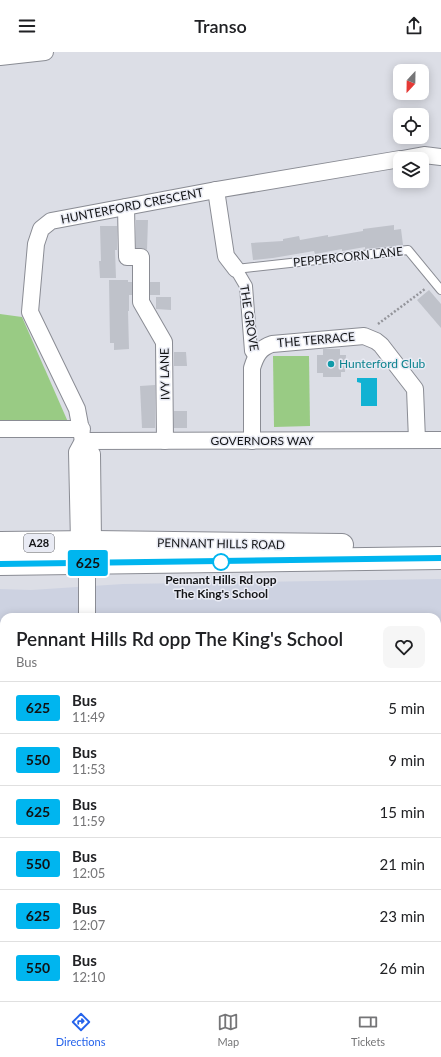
<!DOCTYPE html>
<style>
:root{--surface:#fff;--page:#f6f6f6;--text:#202124;--muted:#757577;--line:#e0e0e0;--accent:#2563eb}
body{margin:0;font-family:Lato,sans-serif;background:var(--page);color:var(--text);height:100vh;display:flex;flex-direction:column;font-size:15px;white-space:nowrap}
*{box-sizing:border-box;margin:0}
p{font-size:13px;color:var(--muted)}
.icon{flex:none;width:22px;height:22px;fill:none;stroke:currentColor;stroke-width:2;stroke-linecap:round;stroke-linejoin:round}
.map{position:relative;flex:1;overflow:hidden}
.drawer{position:absolute;left:0px;top:561px;width:441px;height:388px;display:flex;flex-direction:column;background:var(--surface);border-radius:12px 12px 0 0;box-shadow:0 2px 10px #0003}
.drawer>*{flex:none}
.badge{padding:0 8px;border-radius:3px;font-size:14px;line-height:26px}
.needle{width:26px;rotate:202deg}
.tools{position:absolute;left:393px;top:12px;display:grid;gap:8px}
.tools a{display:grid;place-items:center;width:36px;height:36px;border-radius:8px;background:var(--surface);box-shadow:0 2px 10px #0003;font-size:20px}
.map>.badge{position:absolute;translate:-50% -50%;box-shadow:0 0 0 2px #fff}
.round{display:grid;place-items:center;flex:none;width:42px;height:42px;border-radius:8px;background:var(--page)}
.overview{display:flex;align-items:center;justify-content:space-between;height:68px;padding:0 16px}
h1{font-size:19px;font-weight:600;line-height:30px}
ul{padding:0;list-style:none}
li{display:flex;align-items:center;gap:12px;height:52px;padding:0 16px;border-top:1px solid var(--line)}
li div{flex:1}
li b{display:block;font-size:15px}
li em{font-style:normal}
li .badge{min-width:44px;font-weight:700;text-align:center}
header{display:flex;justify-content:space-between;align-items:center;height:52px;padding:0 16px;background:var(--surface);font-size:18px;font-weight:600}
.tabs{display:flex;justify-content:space-around;align-items:center;height:56px;border-top:1px solid var(--line);background:var(--surface);font-size:11px;color:var(--muted)}
.tabs a{display:grid;justify-items:center;gap:2px}
.tabs .active{color:var(--accent)}
.map>svg:first-child{display:block}
.built{fill:#cdd2e1;fill-rule:evenodd}
.green{fill:#99cb84}
.water{fill:#11b2d3}
.building{fill:#bfc2ca}
.lines{fill:none;stroke-linecap:round;stroke-linejoin:round}
.service-casing{stroke:#8a8c94;stroke-width:10}
.pedestrian-casing{stroke:#8a8c94;stroke-width:14}
.minor-casing{stroke:#8a8c94;stroke-width:18}
.trunk-casing{stroke:#8a8c94;stroke-width:24}
.path{stroke:#94959b;stroke-width:2.5;stroke-dasharray:2 2;stroke-linecap:butt}
.service{stroke:#fff;stroke-width:8}
.pedestrian{stroke:#fff;stroke-width:12}
.minor{stroke:#fff;stroke-width:16}
.trunk{stroke:#fff;stroke-width:22}
.line-casing{stroke:#fff;stroke-width:9}
.line{stroke:#00b5ef;stroke-width:6}
.culture-dot{fill:#0f9aa8;stroke:#e9ebf4;stroke-width:1.5}
.stop-dot{fill:#fff;stroke:#00b5ef;stroke-width:2}
.labels{text-anchor:middle;stroke-width:3;stroke-linejoin:round;paint-order:stroke}
.shield{fill:#e9ebf4;stroke:#55565a;stroke-width:1}
.shield-label{font-size:11px;font-weight:bold;fill:#151618}
.street-label{font-size:12px;fill:#151618;stroke:#e9ebf4}
.culture-label{font-size:12px;fill:#0d838f;stroke:#e9ebf4;text-anchor:start}
.stop-label{font-size:12px;font-weight:bold;fill:#151618;stroke:#e9ebf4}
</style>
<header><svg class="icon" aria-label="menu" viewBox="0 0 24 24"><path d="M4 6h16M4 12h16M4 18h16"/></svg>Transo<svg class="icon" aria-label="share" viewBox="0 0 24 24"><path d="M12 15V3M7 8l5-5 5 5M5 13v7h14v-7"/></svg></header>
<div class="map">
<svg width="441" height="949" viewBox="0 0 441 949">
<rect width="100%" height="100%" fill="#dcdee6"/>
<path class="built" d="M 441,527 L 441,949 L 0,949 L 0,537 L 31,538 L 123,532 ZM 4,565 L 437,565 L 437,945 L 4,945 Z"/>
<g class="green">
<polygon points="0,262 22,265 68,370 0,372"/>
<polygon points="273,304 309,304 310,374 274,375"/>
<polygon points="441,753 441,949 322,949 322,945 437,945 437,755"/>
</g>
<polygon class="water" points="357,326 377,326 377,354 361,354 361,331 357,330"/>
<g class="building">
<polygon points="136,168 148,168 147,198 141,196 136,196"/>
<polygon points="394,173 394,178 401,177 403,193 365,197 365,195 342,199 342,197 315,202 314,199 273,206 253,208 251,191 283,189 283,187 299,184 300,188 328,183 328,185 363,179 363,177"/>
<polygon points="100,174 117,174 117,198 115,198 116,226 100,226 99,209 101,209"/>
<polygon points="109,228 128,228 128,230 132,230 132,243 129,243 129,259 128,259 129,297 114,298 114,291 110,291"/>
<rect x="150" y="230" width="10" height="13"/>
<polygon points="429,238 441,252 441,276 417,248"/>
<polygon points="156,245 171,245 171,258 156,257"/>
<polygon points="323,297 340,297 340,303 346,303 345,320 341,320 341,325 323,325 323,321 317,321 317,303 323,303"/>
<polygon points="174,300 186,300 187,314 174,314"/>
<polygon points="155,333 155,376 142,376 140,334"/>
<rect x="174" y="359" width="13" height="17"/>
</g>
<g class="lines">
<defs>
<g id="service">
<polyline points="236,217 408,198 441,238"/>
<polyline points="437,610 441,609"/>
<polyline points="45,945 46,949"/>
</g>
<polyline id="pedestrian" points="236,217 246,234 251,299 255,305"/>
<g id="minor">
<polyline points="0,5 45,0"/>
<polyline points="402,107 424,103 441,105"/>
<polyline points="216,138 226,204 236,217"/>
<polyline points="126,155 127,205 141,205 141,250 164,290 165,389"/>
<polyline points="0,377 82,377"/>
<polyline points="83,389 441,388"/>
<path d="M 252,389 L 252,316 C 256,303 260,296 272,292 L 364,284 L 376,289 L 381,293 L 415,337 L 417,388"/>
<polyline points="82,499 79,490 77,400 83,389"/>
<polyline points="87,565 87,511 93,490 92,402 83,389 77,357 30,260 36,192 41,177 51,169 216,138 400,107"/>
<polyline points="0,919 4,917"/>
<polyline points="83,945 86,949"/>
<polyline points="1,949 5,945"/>
</g>
<g id="trunk">
<polyline points="0,491 93,490 342,493"/>
<polyline points="0,512 441,506"/>
</g>
</defs>
<use href="#service" class="service-casing"/>
<use href="#pedestrian" class="pedestrian-casing"/>
<use href="#minor" class="minor-casing"/>
<use href="#trunk" class="trunk-casing"/>
<polyline class="path" points="378,272 425,237"/>
<use href="#service" class="service"/>
<use href="#pedestrian" class="pedestrian"/>
<use href="#minor" class="minor"/>
<use href="#trunk" class="trunk"/>
</g>
<g class="lines">
<defs>
<polyline id="line" points="0,512 441,506"/>
</defs>
<use href="#line" class="line-casing"/>
<use href="#line" class="line"/>
</g>
<circle class="culture-dot" cx="331" cy="312" r="4"/>
<circle class="stop-dot" cx="221" cy="510" r="8"/>
<g class="labels">
<rect class="shield" x="24" y="482" width="30" height="18" rx="3"/>
<g class="shield-label">
<text x="39" y="495">A28</text>
</g>
<g class="street-label">
<text transform="translate(132 154) rotate(-11)" y="4">HUNTERFORD CRESCENT</text>
<text transform="translate(348 205) rotate(-6)" y="4">PEPPERCORN LANE</text>
<text transform="translate(249 266) rotate(81)" y="4">THE GROVE</text>
<text transform="translate(316 288) rotate(-5)" y="4">THE TERRACE</text>
<text transform="translate(165 322) rotate(-91)" y="4">IVY LANE</text>
<text x="262" y="393">GOVERNORS WAY</text>
<text transform="translate(221 492) rotate(1)" y="4">PENNANT HILLS ROAD</text>
</g>
<g class="culture-label">
<text x="339" y="316">Hunterford Club</text>
</g>
<g class="stop-label">
<text x="221" y="532">Pennant Hills Rd opp<tspan x="221" dy="14">The King's School</tspan></text>
</g>
</g>
</svg>
<div class="tools">
<a><svg class="needle" viewBox="-14 -14 28 28"><path d="M0-13l5 13h-10z" fill="#e53935"/><path d="M0 13l5-13h-10z" fill="#757577"/></svg></a>
<a><svg class="icon" aria-label="locate" viewBox="0 0 24 24"><circle cx="12" cy="12" r="6"/><path d="M12 2v4M12 18v4M2 12h4M18 12h4"/></svg></a>
<a><svg class="icon" aria-label="layers" viewBox="0 0 24 24"><path d="M12 4l9 5-9 5-9-5zM3 14l9 5 9-5"/></svg></a>
</div>
<b class="badge" style="left:88px;top:511px;background:#00b5ef;color:#111">625</b>
<section class="drawer">
<div class="overview"><div><h1>Pennant Hills Rd opp The King's School</h1><p>Bus</p></div><a class="round"><svg class="icon" aria-label="heart" viewBox="0 0 24 24"><path d="M12 20l-8-8c-3-5 5-10 8-4 3-6 11-1 8 4z"/></svg></a></div>
<ul>
<li><span class="badge" style="background:#00b5ef;color:#111">625</span><div><b>Bus</b><p>11:49</p></div><em>5 min</em></li>
<li><span class="badge" style="background:#00b5ef;color:#111">550</span><div><b>Bus</b><p>11:53</p></div><em>9 min</em></li>
<li><span class="badge" style="background:#00b5ef;color:#111">625</span><div><b>Bus</b><p>11:59</p></div><em>15 min</em></li>
<li><span class="badge" style="background:#00b5ef;color:#111">550</span><div><b>Bus</b><p>12:05</p></div><em>21 min</em></li>
<li><span class="badge" style="background:#00b5ef;color:#111">625</span><div><b>Bus</b><p>12:07</p></div><em>23 min</em></li>
<li><span class="badge" style="background:#00b5ef;color:#111">550</span><div><b>Bus</b><p>12:10</p></div><em>26 min</em></li>
</ul>
</section>
</div>
<nav class="tabs">
<a class="active"><svg class="icon" aria-label="directions" viewBox="0 0 24 24"><path d="M12 3l9 9-9 9-9-9zM9 14v-3h6M13 9l2 2-2 2"/></svg>Directions</a>
<a><svg class="icon" aria-label="map" viewBox="0 0 24 24"><path d="M3 6l6-2 6 2 6-2v14l-6 2-6-2-6 2zM9 4v14M15 6v14"/></svg>Map</a>
<a><svg class="icon" aria-label="tickets" viewBox="0 0 24 24"><path d="M3 7h18v10H3zM15 7v10"/></svg>Tickets</a>
</nav>
